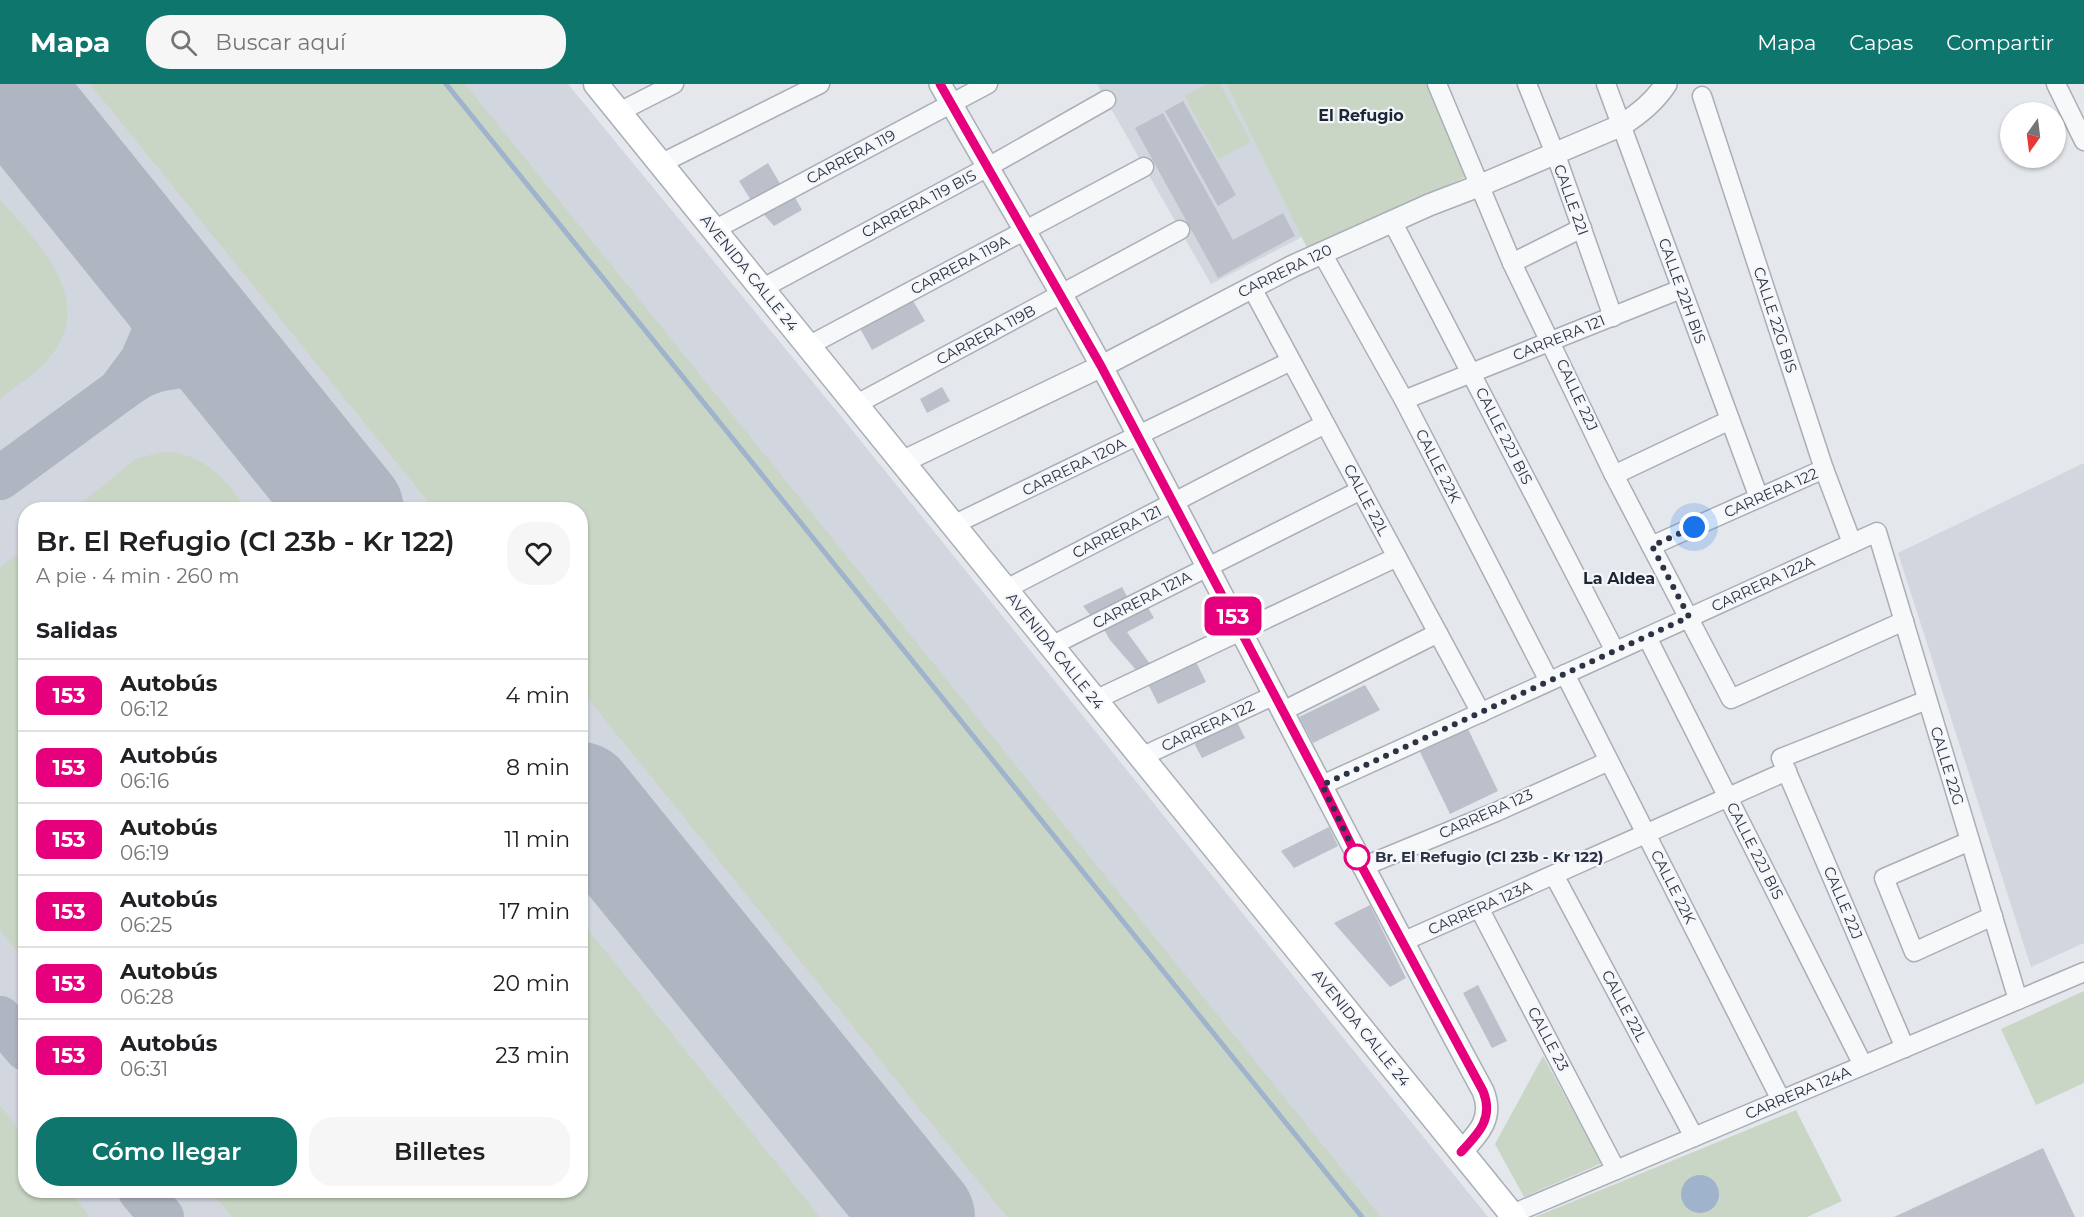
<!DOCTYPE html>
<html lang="es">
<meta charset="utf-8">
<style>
:root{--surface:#fff;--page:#f6f6f6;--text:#202124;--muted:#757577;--line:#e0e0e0;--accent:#0f766e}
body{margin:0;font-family:Montserrat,sans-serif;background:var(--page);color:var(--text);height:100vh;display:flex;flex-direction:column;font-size:22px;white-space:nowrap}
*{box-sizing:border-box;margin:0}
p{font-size:20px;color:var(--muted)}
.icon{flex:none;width:33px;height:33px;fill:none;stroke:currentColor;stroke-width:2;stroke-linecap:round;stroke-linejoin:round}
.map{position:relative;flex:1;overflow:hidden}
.sheet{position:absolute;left:18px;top:418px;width:570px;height:696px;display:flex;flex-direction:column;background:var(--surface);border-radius:24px;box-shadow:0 2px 4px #0004}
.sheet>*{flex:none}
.badge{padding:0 12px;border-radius:9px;font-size:21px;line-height:39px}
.needle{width:39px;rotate:194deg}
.tools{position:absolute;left:2000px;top:18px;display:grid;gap:12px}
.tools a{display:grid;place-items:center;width:66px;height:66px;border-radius:50%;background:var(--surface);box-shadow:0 2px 4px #0004;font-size:30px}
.you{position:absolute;width:30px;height:30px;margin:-15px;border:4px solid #fff;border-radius:50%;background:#1a73e8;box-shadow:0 0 0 9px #1a73e833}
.map>.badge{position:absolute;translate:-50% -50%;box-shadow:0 0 0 3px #fff}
h2{padding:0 18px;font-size:22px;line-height:54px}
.round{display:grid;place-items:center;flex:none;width:63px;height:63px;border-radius:24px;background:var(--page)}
.headline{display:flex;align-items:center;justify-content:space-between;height:102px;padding:0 18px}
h1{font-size:28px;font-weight:600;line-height:45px}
.action{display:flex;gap:12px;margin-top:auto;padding:12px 18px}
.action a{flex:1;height:69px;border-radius:24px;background:var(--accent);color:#fff;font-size:24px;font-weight:600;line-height:69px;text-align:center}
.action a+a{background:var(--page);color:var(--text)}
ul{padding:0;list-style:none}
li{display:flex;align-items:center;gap:18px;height:72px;padding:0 18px;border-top:2px solid var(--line)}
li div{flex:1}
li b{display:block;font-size:22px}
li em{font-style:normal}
li .badge{min-width:66px;font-weight:700;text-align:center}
header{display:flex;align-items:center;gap:36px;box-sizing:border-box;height:84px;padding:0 30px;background:var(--accent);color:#fff}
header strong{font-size:28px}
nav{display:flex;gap:33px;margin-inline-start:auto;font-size:21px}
.search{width:420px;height:54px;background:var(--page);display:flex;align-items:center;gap:15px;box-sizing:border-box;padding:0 21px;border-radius:24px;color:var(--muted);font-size:22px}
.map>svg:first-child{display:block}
.built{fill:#d2d6de;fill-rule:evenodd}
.green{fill:#c9d6c5}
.water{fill:#9fb4cc}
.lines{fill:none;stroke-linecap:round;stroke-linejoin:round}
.stream{stroke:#9fb4cc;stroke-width:5}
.taxiway{stroke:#b0b6c1;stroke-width:44}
.runway{stroke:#b0b6c1;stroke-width:110}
.building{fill:#bbc0ca}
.minor-casing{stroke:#a9aeb7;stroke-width:21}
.tertiary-casing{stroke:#a9aeb7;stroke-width:24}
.secondary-casing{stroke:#a9aeb7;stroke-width:27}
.minor{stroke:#f7f8fa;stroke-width:18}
.tertiary{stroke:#f7f8fa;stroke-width:21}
.secondary{stroke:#fff;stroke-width:24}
.line-casing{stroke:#fff;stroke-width:14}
.line{stroke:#e6007e;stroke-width:9}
.walk{stroke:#2b3445;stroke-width:6;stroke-dasharray:0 10.8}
.stop-dot{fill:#fff;stroke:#e6007e;stroke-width:3}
.labels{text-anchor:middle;stroke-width:4.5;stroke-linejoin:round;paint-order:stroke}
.street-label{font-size:15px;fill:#2b3445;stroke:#f4f6f9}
.stop-label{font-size:15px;font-weight:bold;fill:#2b3445;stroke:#f4f6f9;text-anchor:start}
.neighbourhood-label{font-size:16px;font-weight:bold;fill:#1d2536;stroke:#f4f6f9}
</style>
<header>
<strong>Mapa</strong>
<div class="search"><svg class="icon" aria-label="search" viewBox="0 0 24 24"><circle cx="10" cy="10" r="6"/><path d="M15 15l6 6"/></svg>Buscar aquí</div>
<nav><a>Mapa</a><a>Capas</a><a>Compartir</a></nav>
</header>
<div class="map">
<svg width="2084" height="1133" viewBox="0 0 2084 1133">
<rect width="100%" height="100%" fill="#e4e7ec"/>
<g class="built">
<path d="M 0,0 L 568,0 L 839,330 L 1488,1133 L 0,1133 ZM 26,426 L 580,426 L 580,1107 L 26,1107 Z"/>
<polygon points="1097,0 1226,0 1302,153 1211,200"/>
<polygon points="2084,379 2084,859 2031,883 1898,469"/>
</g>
<g class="green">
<polygon points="90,0 465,0 1381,1133 1007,1133 581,606 580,426 435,426"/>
<polygon points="1207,0 1220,0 1251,58 1218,75 1185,12"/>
<polygon points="1226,0 1426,0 1465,93 1309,168"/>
<path d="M 0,115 C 36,158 99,216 49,274 C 36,290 16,302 0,315 Z"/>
<path d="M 168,368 C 209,372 224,396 248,426 L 73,426 L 136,375 L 158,369 Z"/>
<polygon points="25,464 25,878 0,846 0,484"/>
<polygon points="581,837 820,1133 232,1133 211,1107 580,1107"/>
<polygon points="2084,907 2084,999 2036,1021 2001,945"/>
<polygon points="1543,972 1602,1079 1524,1113 1495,1060"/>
<polygon points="0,1021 25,1053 26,1107 69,1107 90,1133 0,1133"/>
<polygon points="1796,1026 1842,1117 1807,1133 1535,1133"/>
</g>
<circle class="water" cx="1700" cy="1110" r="19"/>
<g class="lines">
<polyline class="stream" points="446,0 1362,1133"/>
<g class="taxiway">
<path d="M 119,307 C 128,301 136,294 146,290 C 171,280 205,280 229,290 C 238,294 247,303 255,310"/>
<polyline points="0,394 119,307 142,276 154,248 157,206 139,166"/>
<polyline points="0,934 26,965"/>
<polyline points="140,1107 162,1133"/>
</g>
<g class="runway">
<polyline points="5,0 349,426"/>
<polyline points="580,713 920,1133"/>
</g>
</g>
<g class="building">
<polygon points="1183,17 1236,111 1218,122 1165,27"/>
<polygon points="1163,29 1233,156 1283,129 1295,152 1218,194 1135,44"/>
<polygon points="768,79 782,103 754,121 739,97"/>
<polygon points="792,108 802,126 774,142 760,126"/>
<polygon points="909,210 925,237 872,266 857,239"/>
<polygon points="942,303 950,317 927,329 920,315"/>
<polygon points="1122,503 1131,520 1095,537 1083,522"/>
<polygon points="1147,522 1154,534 1127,548 1150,580 1136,586 1110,556 1103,544"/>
<polygon points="1194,574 1206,598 1158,620 1146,596"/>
<polygon points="1365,601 1380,626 1313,659 1299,633"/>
<polygon points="1236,636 1245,654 1202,674 1195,661 1200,653"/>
<polygon points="1468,645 1498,707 1450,730 1420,668"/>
<polygon points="1329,743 1338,762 1294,784 1281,767"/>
<polygon points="1370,821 1406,894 1390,903 1334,839"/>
<polygon points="1478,901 1507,957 1492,964 1463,909"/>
<polygon points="2043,1064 2075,1133 1894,1133"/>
</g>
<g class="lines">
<defs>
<g id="minor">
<polyline points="1437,0 1512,179 1614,391 1731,615 1904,537"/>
<polyline points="1527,0 1558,77 1613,233"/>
<polyline points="1606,0 1759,414"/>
<polyline points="2056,0 2084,57"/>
<polyline points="1702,12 1824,385 1852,459"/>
<polyline points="619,28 674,0"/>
<polyline points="660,80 820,0"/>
<polyline points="1392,137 1615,567"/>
<polyline points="714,146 988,0"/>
<polyline points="1322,169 1404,316 1549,597"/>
<polyline points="1512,179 1582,144"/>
<polyline points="1252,204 1481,629"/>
<polyline points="761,205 988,83 1106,16"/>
<polyline points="808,262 1144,83"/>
<polyline points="1404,316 1681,205"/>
<polyline points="855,321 1180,146"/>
<polyline points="1614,391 1730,336"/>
<polyline points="953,441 1291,277"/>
<polyline points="1651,462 1824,385"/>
<polyline points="1004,506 1325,340"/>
<polyline points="1647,553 1863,981"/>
<polyline points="1051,562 1361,406"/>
<polyline points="1565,590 1781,1016"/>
<polyline points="1095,616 1397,473"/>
<polyline points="1283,627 1438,549"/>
<polyline points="1141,673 1275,611"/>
<polyline points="1322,701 1877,448 2018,916"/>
<polyline points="1970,757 1884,794 1914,868 1993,832"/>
<polyline points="1362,783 1496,728 1609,677"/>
<polyline points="1554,791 1694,1053"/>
<polyline points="1479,824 1616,1086"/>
<polyline points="1402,858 1787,687"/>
<polyline points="1905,964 1781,674 1927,616"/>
<polyline points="1512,1130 2084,888"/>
</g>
<g id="tertiary">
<path d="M 940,0 C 994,95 1051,189 1103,285 C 1231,524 1353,768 1483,1007 C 1494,1034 1479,1049 1461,1068"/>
<path d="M 902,378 L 1108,279 L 1293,182 L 1429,121 L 1481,101 L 1622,41 C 1640,29 1654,18 1666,0"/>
</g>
<polyline id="secondary" points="596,0 1514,1133"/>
</defs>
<use href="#minor" class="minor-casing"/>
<use href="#tertiary" class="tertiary-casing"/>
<use href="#secondary" class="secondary-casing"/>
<use href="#minor" class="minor"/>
<use href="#tertiary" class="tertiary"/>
<use href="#secondary" class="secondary"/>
</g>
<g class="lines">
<defs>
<path id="line" d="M 940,0 L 1101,282 L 1322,701 L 1362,783 L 1483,1007 C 1494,1034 1479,1049 1461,1068"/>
</defs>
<use href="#line" class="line-casing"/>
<use href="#line" class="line"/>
<polyline class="walk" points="1357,773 1362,783 1322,701 1689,533 1652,462 1694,443"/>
</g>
<circle class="stop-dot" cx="1357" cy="773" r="12"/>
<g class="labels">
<g class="street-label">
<text transform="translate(851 73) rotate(-28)" y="5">CARRERA 119</text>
<text transform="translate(1571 116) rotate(70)" y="5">CALLE 22I</text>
<text transform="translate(919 120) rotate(-28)" y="5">CARRERA 119 BIS</text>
<text transform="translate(960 181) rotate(-28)" y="5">CARRERA 119A</text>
<text transform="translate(1285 187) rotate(-26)" y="5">CARRERA 120</text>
<text transform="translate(749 189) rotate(51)" y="5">AVENIDA CALLE 24</text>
<text transform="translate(1682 207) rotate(70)" y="5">CALLE 22H BIS</text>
<text transform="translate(1775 236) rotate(72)" y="5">CALLE 22G BIS</text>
<text transform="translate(986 251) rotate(-28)" y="5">CARRERA 119B</text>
<text transform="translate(1559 254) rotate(-22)" y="5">CARRERA 121</text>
<text transform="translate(1577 311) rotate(65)" y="5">CALLE 22J</text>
<text transform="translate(1504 352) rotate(63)" y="5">CALLE 22J BIS</text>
<text transform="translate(1438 382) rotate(63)" y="5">CALLE 22K</text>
<text transform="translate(1074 383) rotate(-26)" y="5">CARRERA 120A</text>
<text transform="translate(1771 409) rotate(-24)" y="5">CARRERA 122</text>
<text transform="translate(1366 416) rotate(62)" y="5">CALLE 22L</text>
<text transform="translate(1117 448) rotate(-27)" y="5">CARRERA 121</text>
<text transform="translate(1763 500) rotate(-25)" y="5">CARRERA 122A</text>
<text transform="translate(1142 516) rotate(-27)" y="5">CARRERA 121A</text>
<text transform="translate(1055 567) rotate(51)" y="5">AVENIDA CALLE 24</text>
<text transform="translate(1208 642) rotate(-25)" y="5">CARRERA 122</text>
<text transform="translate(1947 682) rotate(73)" y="5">CALLE 22G</text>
<text transform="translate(1486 730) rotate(-24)" y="5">CARRERA 123</text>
<text transform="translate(1755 767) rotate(63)" y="5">CALLE 22J BIS</text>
<text transform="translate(1673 803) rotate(63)" y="5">CALLE 22K</text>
<text transform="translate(1843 819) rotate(67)" y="5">CALLE 22J</text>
<text transform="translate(1480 824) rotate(-24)" y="5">CARRERA 123A</text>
<text transform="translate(1624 922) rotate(62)" y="5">CALLE 22L</text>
<text transform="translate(1361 944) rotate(51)" y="5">AVENIDA CALLE 24</text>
<text transform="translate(1548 955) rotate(62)" y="5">CALLE 23</text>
<text transform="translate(1798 1009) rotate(-23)" y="5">CARRERA 124A</text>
</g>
<g class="stop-label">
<text x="1375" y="778">Br. El Refugio (Cl 23b - Kr 122)</text>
</g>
<g class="neighbourhood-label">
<text x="1361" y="37">El Refugio</text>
<text x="1619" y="500">La Aldea</text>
</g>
</g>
</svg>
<div class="tools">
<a><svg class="needle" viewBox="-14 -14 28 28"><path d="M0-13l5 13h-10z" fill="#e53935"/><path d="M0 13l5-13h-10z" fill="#757577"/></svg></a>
</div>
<div class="you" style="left:1694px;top:443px"></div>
<b class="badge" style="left:1233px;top:532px;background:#e6007e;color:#fff">153</b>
<section class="sheet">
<div class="headline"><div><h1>Br. El Refugio (Cl 23b - Kr 122)</h1><p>A pie · 4 min · 260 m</p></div><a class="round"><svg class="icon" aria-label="heart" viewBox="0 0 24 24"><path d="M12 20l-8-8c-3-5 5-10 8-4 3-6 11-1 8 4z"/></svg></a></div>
<h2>Salidas</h2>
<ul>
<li><span class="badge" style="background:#e6007e;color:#fff">153</span><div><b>Autobús</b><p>06:12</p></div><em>4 min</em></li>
<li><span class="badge" style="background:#e6007e;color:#fff">153</span><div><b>Autobús</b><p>06:16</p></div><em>8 min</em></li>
<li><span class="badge" style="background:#e6007e;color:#fff">153</span><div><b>Autobús</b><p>06:19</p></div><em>11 min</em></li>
<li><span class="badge" style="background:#e6007e;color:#fff">153</span><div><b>Autobús</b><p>06:25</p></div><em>17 min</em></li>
<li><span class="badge" style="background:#e6007e;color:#fff">153</span><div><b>Autobús</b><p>06:28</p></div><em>20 min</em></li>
<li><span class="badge" style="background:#e6007e;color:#fff">153</span><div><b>Autobús</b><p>06:31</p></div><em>23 min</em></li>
</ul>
<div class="action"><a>Cómo llegar</a><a>Billetes</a></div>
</section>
</div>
